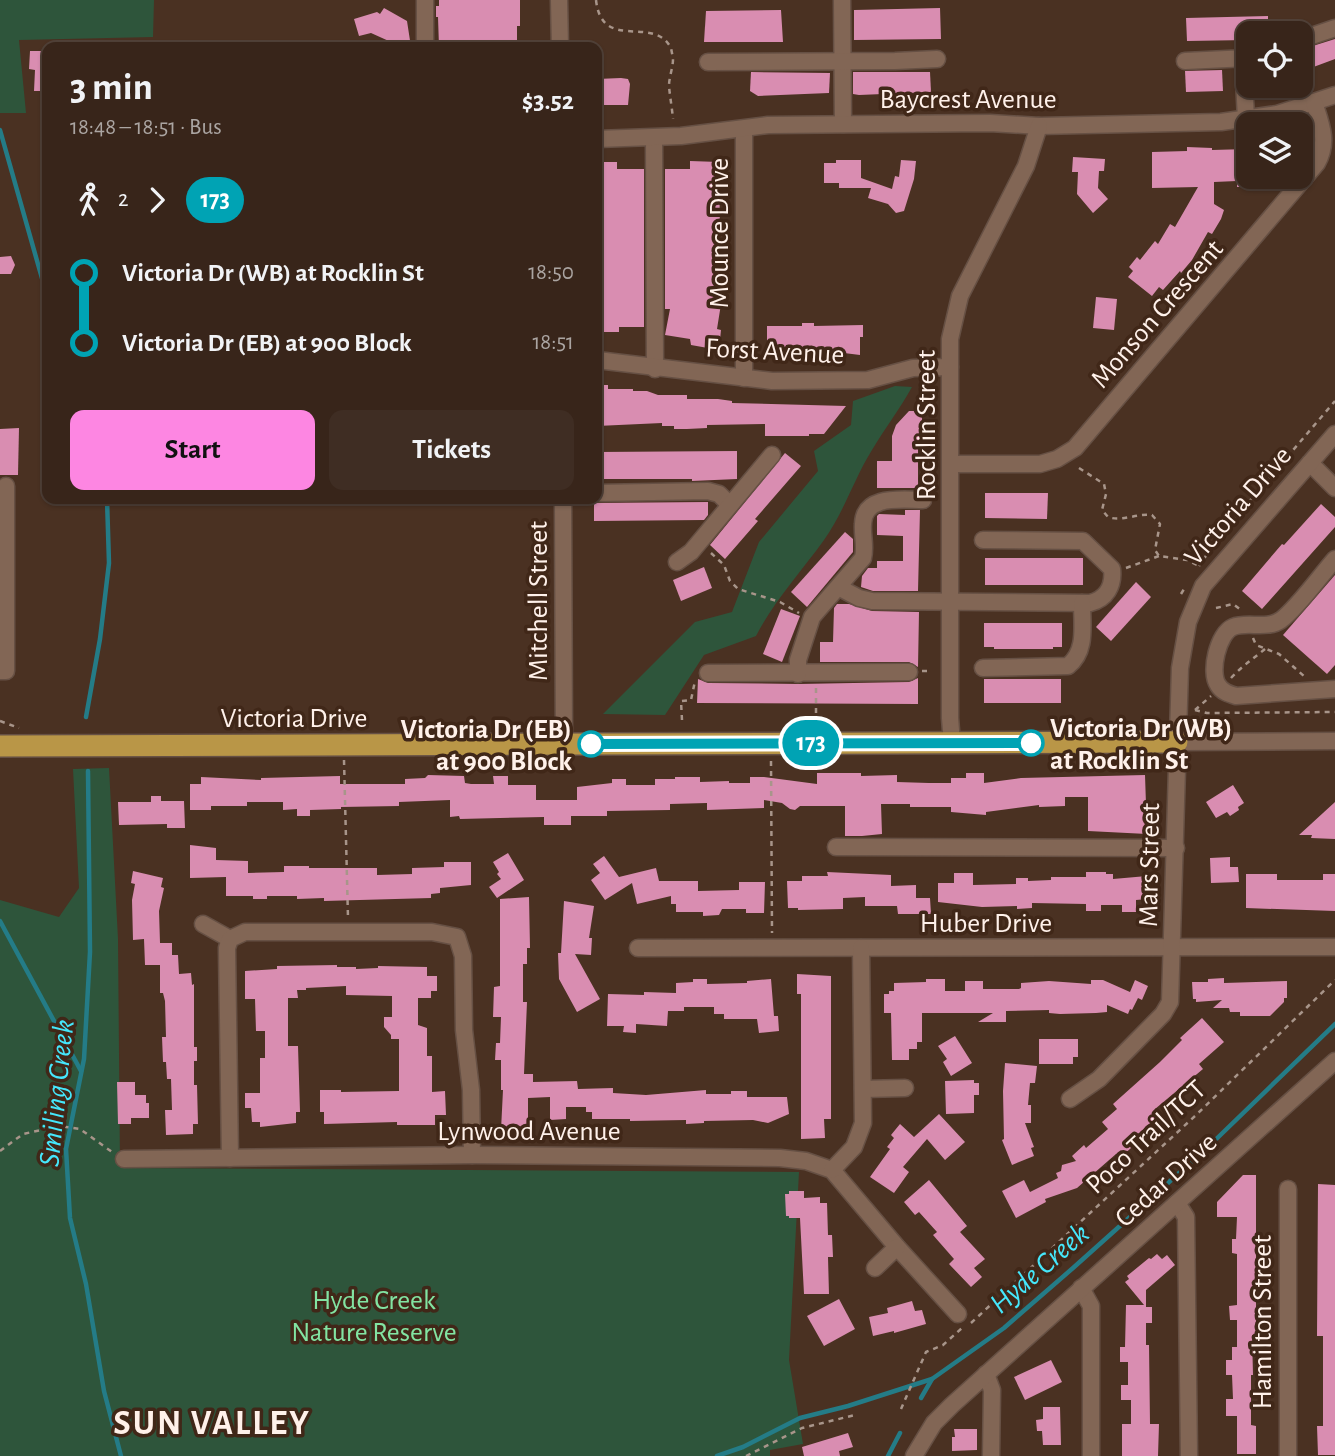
<!DOCTYPE html>
<meta charset="utf-8">
<style>
:root{--surface:#38251a;--page:#3f2d23;--text:#f1f3f6;--muted:#aba5a2;--line:#524239;--accent:#fd86e2}
body{margin:0;font-family:"Alegreya Sans",sans-serif;background:var(--page);color:var(--text);height:100vh;display:flex;flex-direction:column;font-size:26px;white-space:nowrap}
*{box-sizing:border-box;margin:0}
p{font-size:23px;color:var(--muted)}
.icon{flex:none;width:38px;height:38px;fill:none;stroke:currentColor;stroke-width:2;stroke-linecap:round;stroke-linejoin:round}
.map{position:relative;flex:1;overflow:hidden}
.side{position:absolute;left:42px;top:42px;width:560px;height:462px;display:flex;flex-direction:column;background:var(--surface);border-radius:14px;box-shadow:0 2px 5px #0004,0 0 0 2px var(--line)}
.side>*{flex:none}
.badge{padding:0 14px;border-radius:23px;font-size:24px;line-height:46px}
.tools{position:absolute;left:1236px;top:21px;display:grid;gap:14px}
.tools a{display:grid;place-items:center;width:77px;height:77px;border-radius:14px;background:var(--surface);box-shadow:0 2px 5px #0004,0 0 0 2px var(--line);font-size:35px}
.map>.badge{position:absolute;translate:-50% -50%;box-shadow:0 0 0 4px #fff}
.legs{display:flex;align-items:center;gap:10px;height:77px;padding:0 28px;font-size:23px}
.legs p{margin-inline-start:auto}
.head{display:flex;align-items:center;justify-content:space-between;height:119px;padding:0 28px}
h1{font-size:38px;font-weight:700;line-height:52px}
.action{display:flex;gap:14px;margin-top:auto;padding:14px 28px}
.action a{flex:1;height:80px;border-radius:14px;background:var(--accent);color:#111;font-size:28px;font-weight:700;line-height:80px;text-align:center}
.action a+a{background:var(--page);color:var(--text)}
ul{padding:0 28px;list-style:none}
li{display:flex;align-items:center;gap:24px;height:70px;font-size:26px}
li i{display:grid;place-items:center;width:10px;height:100%;margin:0 9px;background:currentColor}
li i::after{content:'';width:18px;height:18px;margin:-9px;border:5px solid;border-radius:50%;background:var(--surface)}
li p{margin-inline-start:auto}
li:first-child i{background:linear-gradient(#0000 50%,currentColor 0)}
li:last-child i{background:linear-gradient(currentColor 50%,#0000 0)}
.map>svg:first-child{display:block}
.green{fill:#2e553b}
.lines{fill:none;stroke-linecap:round;stroke-linejoin:round}
.stream{stroke:#247c87;stroke-width:4.5}
.building{fill:#d98db1}
.minor-casing{stroke:#665044;stroke-width:19}
.major-casing{stroke:#665044;stroke-width:24}
.path{stroke:#a8958a;stroke-width:2.5;stroke-dasharray:5 5;stroke-linecap:butt}
.minor{stroke:#826655;stroke-width:16}
.major{stroke:#b99647;stroke-width:21}
.line-1-casing{stroke:#fff;stroke-width:16}
.line-1{stroke:#00a3b4;stroke-width:10}
.stop-1-dot{fill:#fff;stroke:#00a3b4;stroke-width:3.5}
.labels{text-anchor:middle;stroke-width:7;stroke-linejoin:round;paint-order:stroke}
.street-label{font-size:28px;fill:#fff1ea;stroke:#402718}
.stop-label{font-size:28px;font-weight:bold;fill:#fff1ea;stroke:#402718;text-anchor:start}
.park-label{font-size:28px;fill:#82e4a2;stroke:#402718}
.water-label{font-size:30px;font-style:italic;fill:#45e7fb;stroke:#402718}
.district-label{font-size:35px;font-weight:bold;letter-spacing:2px;fill:#fff1ea;stroke:#402718}
</style>
<div class="map">
<svg width="1335" height="1456" viewBox="0 0 1335 1456">
<rect width="100%" height="100%" fill="#4a3122"/>
<g class="green">
<polygon points="0,0 154,0 153,37 19,40 26,113 0,113"/>
<path d="M 895,386 L 912,387 C 900,409 885,428 872,450 C 854,479 844,512 824,540 C 801,572 774,601 756,636 L 704,655 L 665,715 L 603,714 L 695,622 L 732,612 L 759,542 L 818,471 L 814,451 L 851,425 L 853,401 Z"/>
<polygon points="109,768 118,939 120,1168 799,1172 789,1360 803,1444 770,1450 770,1456 0,1456 0,900 59,917 79,888 73,769"/>
</g>
<g class="lines">
<g class="stream">
<polyline points="0,130 47,296"/>
<polyline points="86,717 100,639 109,563 107,499"/>
<polyline points="88,771 90,952 84,1059 66,1149 70,1218 86,1284 104,1391 121,1456"/>
<polyline points="0,921 81,1071"/>
<polyline points="921,1398 932,1379"/>
<polyline points="717,1456 743,1447 800,1418 848,1406 932,1379 1004,1328 1073,1268 1207,1148 1335,1024"/>
<polyline points="888,1456 900,1433"/>
</g>
</g>
<g class="building">
<polygon points="439,0 520,0 520,26 517,26 517,47 439,47 438,17 436,17 436,6 439,6"/>
<polygon points="384,8 407,21 411,47 392,47 391,42 371,33 359,36 354,19 377,12 380,14"/>
<polygon points="940,8 941,39 854,40 854,10"/>
<polygon points="781,10 783,42 704,42 706,11"/>
<polygon points="1268,16 1268,33 1248,33 1248,40 1187,41 1186,18"/>
<polygon points="1335,39 1335,59 1300,72 1300,50"/>
<polygon points="30,51 47,51 47,91 34,91 35,70 29,69"/>
<polygon points="1222,70 1223,91 1186,92 1185,71"/>
<polygon points="751,72 830,73 829,93 758,96 750,91"/>
<polygon points="853,72 930,72 931,92 859,95 853,94"/>
<polygon points="621,78 628,79 630,84 628,105 597,105 597,79"/>
<polygon points="1187,147 1212,148 1212,150 1248,149 1248,177 1251,177 1251,187 1237,187 1237,181 1214,182 1214,204 1224,210 1221,219 1212,234 1208,232 1192,260 1181,273 1180,271 1163,290 1159,287 1152,296 1128,277 1133,271 1129,267 1137,257 1140,260 1155,241 1158,244 1170,224 1175,227 1198,187 1152,188 1152,152 1187,151"/>
<polygon points="1073,157 1105,159 1104,171 1099,171 1098,188 1108,199 1093,213 1077,194 1078,172 1072,172"/>
<polygon points="836,160 861,160 861,178 892,189 895,176 899,177 901,160 916,161 914,179 904,211 896,213 888,204 868,198 871,188 839,188 839,183 824,183 824,163 836,163"/>
<polygon points="690,161 719,162 721,304 717,329 721,330 719,350 691,345 690,339 665,335 670,309 665,309 665,169 690,169"/>
<polygon points="597,162 617,162 617,169 644,169 644,327 619,327 619,332 597,332"/>
<polygon points="11,256 15,265 11,274 0,274 0,257"/>
<polygon points="1096,297 1117,299 1114,330 1093,328"/>
<polygon points="802,323 814,323 814,326 863,325 863,337 860,337 860,355 836,352 772,354 772,352 767,352 767,326 802,326"/>
<polygon points="597,385 608,385 608,389 633,389 633,391 647,391 658,395 687,395 687,399 718,399 732,401 732,403 846,406 824,434 809,434 809,436 765,436 765,424 707,425 707,428 687,429 674,429 674,426 662,426 662,423 597,426"/>
<polygon points="909,411 922,411 922,444 918,444 918,488 877,488 877,461 892,461 892,436 896,425"/>
<polygon points="19,428 18,475 0,475 0,429"/>
<polygon points="737,451 737,479 692,481 692,479 597,479 597,452"/>
<polygon points="785,453 801,466 755,519 758,521 725,559 710,545"/>
<polygon points="985,493 1048,493 1047,519 985,518"/>
<polygon points="708,502 708,515 704,520 594,521 594,503"/>
<polygon points="1321,504 1335,517 1335,527 1262,609 1242,591 1282,544 1284,545"/>
<polygon points="905,510 920,510 918,591 873,591 861,587 862,576 868,568 877,568 877,561 903,561 903,536 877,535 877,516 879,514 905,515"/>
<polygon points="845,532 853,539 853,552 807,607 791,592"/>
<rect x="985" y="558" width="98" height="27"/>
<polygon points="704,567 712,588 681,601 673,580"/>
<polygon points="1335,575 1335,665 1327,674 1283,635"/>
<polygon points="1136,582 1151,597 1111,641 1096,627"/>
<polygon points="837,604 849,604 872,611 919,612 918,667 909,662 820,662 820,642 833,642 834,608"/>
<polygon points="781,609 800,616 782,662 763,654"/>
<polygon points="984,623 1062,623 1062,647 1053,647 1053,649 994,649 994,647 984,647"/>
<polygon points="918,678 918,704 697,703 698,679 708,683 799,684 909,682"/>
<rect x="984" y="679" width="77" height="24"/>
<polygon points="817,773 861,773 861,776 897,775 897,782 929,783 951,783 951,778 966,778 966,773 984,773 984,783 1021,778 1145,775 1147,834 1088,831 1088,797 1065,797 1065,806 1039,807 1039,805 986,812 986,815 951,812 951,807 910,807 910,804 881,804 882,834 862,836 845,836 845,806 800,806 795,810 790,809 782,803 764,800 764,808 707,810 707,803 670,804 670,810 607,811 607,816 571,816 571,825 544,825 544,817 460,819 459,816 450,817 450,800 399,802 399,806 341,807 341,809 310,810 310,816 297,816 297,809 283,810 283,802 247,802 247,806 211,806 211,810 190,810 190,784 201,784 201,777 261,780 261,778 340,776 340,784 405,784 405,779 425,778 428,775 464,776 465,783 471,784 494,784 493,776 508,776 508,785 536,785 536,800 577,800 577,787 612,783 612,779 626,779 626,785 655,785 655,779 675,779 675,777 700,777 700,782 729,781 729,783 750,783 750,777 764,777 817,784"/>
<polygon points="1233,785 1244,803 1238,807 1239,810 1230,816 1227,812 1216,818 1206,802"/>
<polygon points="151,796 161,796 161,801 184,801 185,828 167,828 167,824 119,825 118,802 151,802"/>
<polygon points="1335,802 1335,839 1311,838 1312,835 1299,835"/>
<polygon points="190,845 216,848 216,860 248,861 248,873 284,872 284,866 309,866 309,868 377,868 377,875 412,874 412,868 444,867 444,862 471,862 471,885 440,888 440,893 431,894 431,898 324,901 324,898 297,899 297,896 267,896 267,899 253,899 253,896 226,896 226,877 190,878"/>
<polygon points="508,853 524,880 497,898 489,887 501,879 497,874 499,872 493,862"/>
<polygon points="604,856 619,877 656,868 659,881 698,881 698,891 739,890 739,882 765,882 764,913 746,913 746,909 722,909 719,915 703,916 703,912 676,912 676,904 671,904 671,896 637,904 632,883 605,900 591,880 600,873 593,864"/>
<polygon points="1230,857 1230,867 1238,867 1239,882 1211,883 1210,858"/>
<polygon points="133,871 163,878 161,887 164,888 159,911 160,943 172,943 172,955 178,955 179,974 191,973 192,985 194,984 194,1047 197,1047 197,1061 194,1061 194,1085 197,1085 198,1124 193,1124 193,1134 166,1135 165,1110 172,1110 171,1079 167,1079 166,1062 163,1062 162,1037 166,1037 165,1001 163,993 160,993 160,965 145,965 144,939 133,940 132,900 135,884 131,883"/>
<polygon points="827,872 891,875 891,886 916,885 916,898 930,898 931,914 898,914 897,906 865,906 865,897 843,898 843,909 798,910 798,908 788,908 787,881 802,881 802,876 828,876"/>
<polygon points="1086,872 1106,872 1106,874 1113,874 1113,879 1147,876 1147,899 1136,900 1136,912 1122,912 1122,905 1101,905 1101,911 1086,911 1086,904 1032,903 1032,908 1017,909 1017,906 982,907 938,902 938,883 954,883 954,873 973,873 973,885 1016,884 1016,878 1028,878 1028,881 1051,880 1051,877 1086,877"/>
<polygon points="1246,874 1277,874 1277,880 1323,880 1323,874 1335,874 1335,911 1246,908"/>
<polygon points="529,897 530,948 527,948 527,964 523,964 523,1002 527,1002 524,1074 533,1074 533,1082 577,1081 578,1089 613,1088 613,1093 646,1095 706,1090 706,1094 731,1094 731,1091 747,1091 747,1097 787,1097 789,1114 768,1123 753,1120 704,1121 704,1123 686,1124 686,1120 630,1121 630,1119 592,1119 592,1112 586,1112 586,1107 566,1107 566,1119 550,1120 550,1097 528,1098 528,1130 501,1130 503,1090 501,1090 501,1060 495,1060 496,1043 500,1043 501,1017 493,1017 494,987 500,986 500,899"/>
<polygon points="564,901 594,906 589,938 592,938 591,955 575,954 600,999 577,1012 559,979 558,953 561,953"/>
<polygon points="337,965 337,967 356,967 356,969 378,968 378,966 427,967 427,976 437,976 437,991 431,991 431,998 418,998 418,1025 427,1028 427,1056 432,1056 432,1092 445,1091 446,1115 435,1115 435,1125 397,1125 397,1122 324,1124 324,1112 320,1112 320,1090 341,1090 341,1092 399,1091 399,1039 391,1039 391,1035 384,1027 384,1017 392,1017 392,996 346,995 346,986 306,988 306,990 297,990 298,998 288,998 288,1046 298,1046 300,1112 296,1112 296,1123 260,1127 260,1122 252,1122 251,1108 245,1108 245,1093 260,1093 260,1058 265,1058 265,1031 256,1031 255,999 245,999 245,971 277,969 277,966"/>
<polygon points="797,974 831,976 831,1119 824,1119 825,1138 801,1139 801,994 797,994"/>
<polygon points="1224,978 1224,983 1287,981 1287,998 1284,998 1284,1002 1270,1016 1240,1016 1240,1012 1230,1012 1229,1008 1213,1008 1222,1000 1196,1002 1196,999 1193,999 1192,982 1208,982 1208,979"/>
<polygon points="693,979 707,979 707,984 747,983 747,981 771,979 774,1016 778,1016 779,1031 759,1033 757,1019 724,1019 724,1014 714,1014 714,1007 684,1007 684,1011 668,1011 667,1026 636,1024 636,1033 623,1032 624,1026 607,1026 608,994 644,995 644,992 676,993 676,983 693,982"/>
<polygon points="926,979 945,979 945,991 965,991 965,981 983,981 983,989 1019,989 1021,988 1021,983 1049,981 1091,984 1091,980 1103,980 1130,992 1135,980 1148,986 1142,1000 1138,998 1132,1010 1130,1009 1128,1014 1107,1005 1107,1012 1096,1013 1060,1014 1049,1013 1049,1010 1006,1011 1006,1022 978,1022 993,1013 922,1013 922,1042 917,1042 917,1049 909,1049 909,1060 892,1060 891,1013 884,1013 884,994 889,994 889,991 894,991 894,983 926,982"/>
<polygon points="1202,1018 1224,1042 1199,1064 1203,1069 1155,1109 1160,1114 1127,1144 1131,1148 1120,1158 1116,1154 1077,1188 1045,1199 1046,1202 1016,1218 1002,1191 1024,1180 1030,1192 1058,1178 1056,1173 1061,1171 1062,1165 1076,1161 1072,1156 1084,1145 1086,1148 1108,1129 1102,1122 1117,1109 1113,1104 1160,1062 1182,1040 1180,1038"/>
<polygon points="955,1036 972,1063 951,1076 943,1062 947,1059 938,1046"/>
<polygon points="1039,1039 1078,1039 1078,1057 1073,1057 1073,1064 1039,1064"/>
<polygon points="1005,1063 1037,1066 1035,1083 1030,1083 1028,1105 1031,1105 1031,1123 1025,1123 1034,1147 1031,1148 1034,1156 1012,1165 1002,1140 1004,1139 1003,1091"/>
<polygon points="974,1080 974,1083 979,1083 979,1095 974,1095 974,1113 946,1114 945,1081"/>
<polygon points="117,1082 135,1082 135,1095 146,1095 146,1103 149,1103 149,1118 131,1118 131,1124 118,1124"/>
<polygon points="939,1114 965,1142 945,1160 927,1139 903,1167 909,1172 894,1193 870,1177 890,1149 887,1147 894,1138 891,1135 900,1124 914,1137"/>
<polygon points="1243,1175 1256,1175 1256,1335 1252,1335 1253,1375 1251,1375 1251,1425 1256,1426 1256,1454 1237,1454 1237,1416 1226,1416 1226,1399 1233,1399 1232,1375 1226,1375 1226,1360 1232,1360 1232,1347 1237,1347 1237,1320 1230,1320 1229,1306 1237,1305 1237,1254 1232,1253 1232,1239 1236,1239 1237,1217 1217,1217 1217,1202"/>
<polygon points="929,1180 967,1226 960,1232 985,1259 974,1268 982,1277 971,1287 949,1264 954,1259 933,1235 937,1232 919,1212 915,1215 904,1202"/>
<polygon points="1318,1184 1335,1185 1335,1455 1318,1455 1317,1426 1323,1426 1323,1336 1317,1336"/>
<polygon points="789,1191 804,1191 804,1198 820,1197 820,1203 827,1203 828,1235 832,1235 833,1257 828,1257 829,1294 804,1294 800,1218 789,1218 789,1216 786,1216 785,1194 789,1194"/>
<polygon points="1157,1254 1162,1259 1167,1255 1175,1265 1146,1290 1146,1307 1152,1307 1152,1323 1146,1323 1146,1345 1149,1345 1150,1424 1159,1424 1158,1456 1122,1456 1122,1424 1131,1424 1131,1400 1121,1400 1121,1385 1128,1385 1128,1362 1120,1362 1120,1347 1125,1347 1126,1305 1144,1305 1125,1282 1129,1279 1127,1276 1149,1258 1151,1259"/>
<polygon points="839,1299 855,1329 824,1346 807,1316"/>
<polygon points="912,1301 915,1311 922,1310 926,1324 894,1333 894,1331 873,1336 869,1317 888,1313 887,1308"/>
<polygon points="1051,1360 1062,1382 1025,1400 1014,1377"/>
<polygon points="1043,1407 1060,1407 1061,1445 1043,1445 1042,1431 1037,1431 1036,1420 1043,1419"/>
<polygon points="954,1429 977,1429 977,1450 952,1451 952,1437 955,1437"/>
<polygon points="848,1433 853,1447 839,1451 840,1456 804,1456 802,1447"/>
</g>
<g class="lines">
<defs>
<g id="minor">
<polyline points="559,0 560,47"/>
<polyline points="842,0 843,124"/>
<polyline points="1300,40 1335,28"/>
<polyline points="425,47 425,0"/>
<polyline points="1243,60 1246,119"/>
<polyline points="1185,61 1248,58"/>
<polyline points="708,62 895,61 937,59"/>
<polyline points="744,129 744,378"/>
<polyline points="654,138 655,369"/>
<polyline points="597,139 681,136 768,125 990,123 1039,126 1221,122 1277,114 1335,95"/>
<polyline points="597,360 772,381 868,380 913,368 950,367"/>
<polyline points="1310,463 1335,488"/>
<path d="M 951,464 L 1040,464 L 1057,459 L 1075,448 L 1317,163 C 1329,142 1321,124 1314,102"/>
<polyline points="597,493 708,491 719,494 730,505"/>
<polyline points="563,499 564,744"/>
<path d="M 1335,559 C 1320,576 1298,607 1281,620 C 1266,630 1248,621 1233,627 C 1218,633 1209,672 1218,685 C 1222,692 1229,694 1236,696 L 1335,689"/>
<polyline points="677,562 691,552 772,455"/>
<path d="M 840,588 L 859,598 L 872,601 L 1090,603 C 1106,599 1114,586 1112,569 L 1083,541 L 983,540"/>
<path d="M 983,668 L 1068,666 C 1087,651 1082,626 1082,603"/>
<polyline points="0,671 6,671 6,486"/>
<polyline points="708,673 909,672"/>
<path d="M 798,674 L 798,660 L 812,617 L 863,558 C 866,546 862,536 863,524 C 864,494 902,500 923,500"/>
<polyline points="1177,742 1335,741"/>
<polyline points="952,743 950,718 950,339 960,296 1026,166 1039,126"/>
<polyline points="836,847 1176,848"/>
<polyline points="203,924 230,939"/>
<polyline points="638,948 1335,947"/>
<polyline points="863,1089 905,1088"/>
<polyline points="1070,1099 1099,1079 1163,1014 1170,1002 1180,668 1188,622 1203,586 1335,434"/>
<polyline points="230,1158 227,948 230,939 245,932 432,932 457,937 463,956 464,1030 471,1090 472,1155"/>
<polyline points="124,1159 472,1155 780,1158 806,1161 832,1170 897,1247 958,1314"/>
<polyline points="832,1170 854,1147 863,1123 861,948"/>
<polyline points="1177,1203 1186,1217 1189,1456"/>
<polyline points="875,1268 897,1247"/>
<polyline points="1081,1288 1091,1306 1091,1456"/>
<polyline points="986,1374 992,1390 991,1456"/>
<polyline points="914,1456 934,1423 952,1405 1335,1061"/>
<polyline points="1288,1456 1288,1189"/>
</g>
<polyline id="major" points="0,746 1177,742"/>
</defs>
<use href="#minor" class="minor-casing"/>
<use href="#major" class="major-casing"/>
<g class="path">
<path d="M 596,0 C 602,53 653,14 671,48 C 671,48 673,58 673,59 C 673,68 669,77 669,86 C 670,97 672,108 673,119"/>
<path d="M 1079,468 L 1104,484 L 1106,494 L 1102,510 L 1108,517 C 1122,522 1137,513 1152,515 L 1160,524 L 1155,550 L 1159,556 L 1187,560 L 1199,566"/>
<polyline points="711,553 724,565 730,581 738,589 780,602 799,613"/>
<polyline points="1199,566 1218,538 1335,401"/>
<polyline points="1126,568 1159,556"/>
<polyline points="1181,594 1186,586"/>
<polyline points="1216,608 1233,604 1241,610"/>
<polyline points="1253,638 1256,645 1279,654 1305,677"/>
<polyline points="922,671 930,671"/>
<path d="M 1231,678 C 1242,666 1253,659 1265,649"/>
<polyline points="816,688 816,720"/>
<polyline points="1195,710 1207,713 1335,712"/>
<polyline points="1195,710 1211,696"/>
<polyline points="682,720 681,701 691,700 695,681"/>
<polyline points="0,721 19,728"/>
<polyline points="344,760 348,918"/>
<polyline points="771,761 772,933"/>
<polyline points="0,1151 23,1134 59,1126 80,1129 112,1152"/>
<polyline points="971,1323 1195,1116 1335,980"/>
<polyline points="901,1409 926,1352 943,1345 962,1328"/>
<polyline points="746,1456 802,1428 855,1415"/>
</g>
<use href="#minor" class="minor"/>
<use href="#major" class="major"/>
</g>
<g class="lines">
<defs>
<polyline id="line-1" points="591,744 1031,743"/>
</defs>
<use href="#line-1" class="line-1-casing"/>
<use href="#line-1" class="line-1"/>
</g>
<g class="stop-1-dot">
<circle cx="1031" cy="743" r="12"/>
<circle cx="591" cy="744" r="12"/>
</g>
<g class="labels">
<g class="street-label">
<text x="968" y="108">Baycrest Avenue</text>
<text transform="translate(718 233) rotate(-90)" y="10">Mounce Drive</text>
<text transform="translate(1156 313) rotate(-49)" y="10">Monson Crescent</text>
<text transform="translate(775 350) rotate(3)" y="10">Forst Avenue</text>
<text transform="translate(925 425) rotate(-90)" y="10">Rocklin Street</text>
<text transform="translate(1237 505) rotate(-49)" y="10">Victoria Drive</text>
<text transform="translate(537 601) rotate(-90)" y="10">Mitchell Street</text>
<text x="294" y="727">Victoria Drive</text>
<text transform="translate(1148 865) rotate(-89)" y="10">Mars Street</text>
<text x="986" y="932">Huber Drive</text>
<text x="529" y="1140">Lynwood Avenue</text>
<text transform="translate(1145 1136) rotate(-43)" y="10">Poco Trail/TCT</text>
<text transform="translate(1165 1179) rotate(-42)" y="10">Cedar Drive</text>
<text transform="translate(1261 1322) rotate(-90)" y="10">Hamilton Street</text>
</g>
<g class="stop-label">
<text x="1050" y="737">Victoria Dr (WB)<tspan x="1050" dy="32">at Rocklin St</tspan></text>
<text x="572" y="738" text-anchor="end">Victoria Dr (EB)<tspan x="572" dy="32">at 900 Block</tspan></text>
</g>
<g class="park-label">
<text x="374" y="1309">Hyde Creek<tspan x="374" dy="32">Nature Reserve</tspan></text>
</g>
<g class="water-label">
<text transform="translate(56 1093) rotate(-84)" y="10">Smiling Creek</text>
<text transform="translate(1039 1268) rotate(-41)" y="10">Hyde Creek</text>
</g>
<g class="district-label">
<text x="212" y="1434">SUN VALLEY</text>
</g>
</g>
</svg>
<div class="tools">
<a><svg class="icon" aria-label="locate" viewBox="0 0 24 24"><circle cx="12" cy="12" r="6"/><path d="M12 2v4M12 18v4M2 12h4M18 12h4"/></svg></a>
<a><svg class="icon" aria-label="layers" viewBox="0 0 24 24"><path d="M12 4l9 5-9 5-9-5zM3 14l9 5 9-5"/></svg></a>
</div>
<b class="badge" style="left:811px;top:743px;background:#00a3b4;color:#fff">173</b>
<section class="side">
<div class="head"><div><h1>3 min</h1><p>18:48 – 18:51 · Bus</p></div><b>$3.52</b></div>
<div class="legs"><svg class="icon" aria-label="walk" viewBox="0 0 24 24"><circle cx="13" cy="4" r="2"/><path d="M13 8l-2 6 4 7M11 14l-3 7M7 12l3-4h3l4 4"/></svg>2<svg class="icon" aria-label="forward" viewBox="0 0 24 24"><path d="M9 5l7 7-7 7"/></svg><b class="badge" style="background:#00a3b4;color:#fff">173</b></div>
<ul>
<li><i style="color:#00a3b4"></i><b>Victoria Dr (WB) at Rocklin St</b><p>18:50</p></li>
<li><i style="color:#00a3b4"></i><b>Victoria Dr (EB) at 900 Block</b><p>18:51</p></li>
</ul>
<div class="action"><a>Start</a><a>Tickets</a></div>
</section>
</div>
